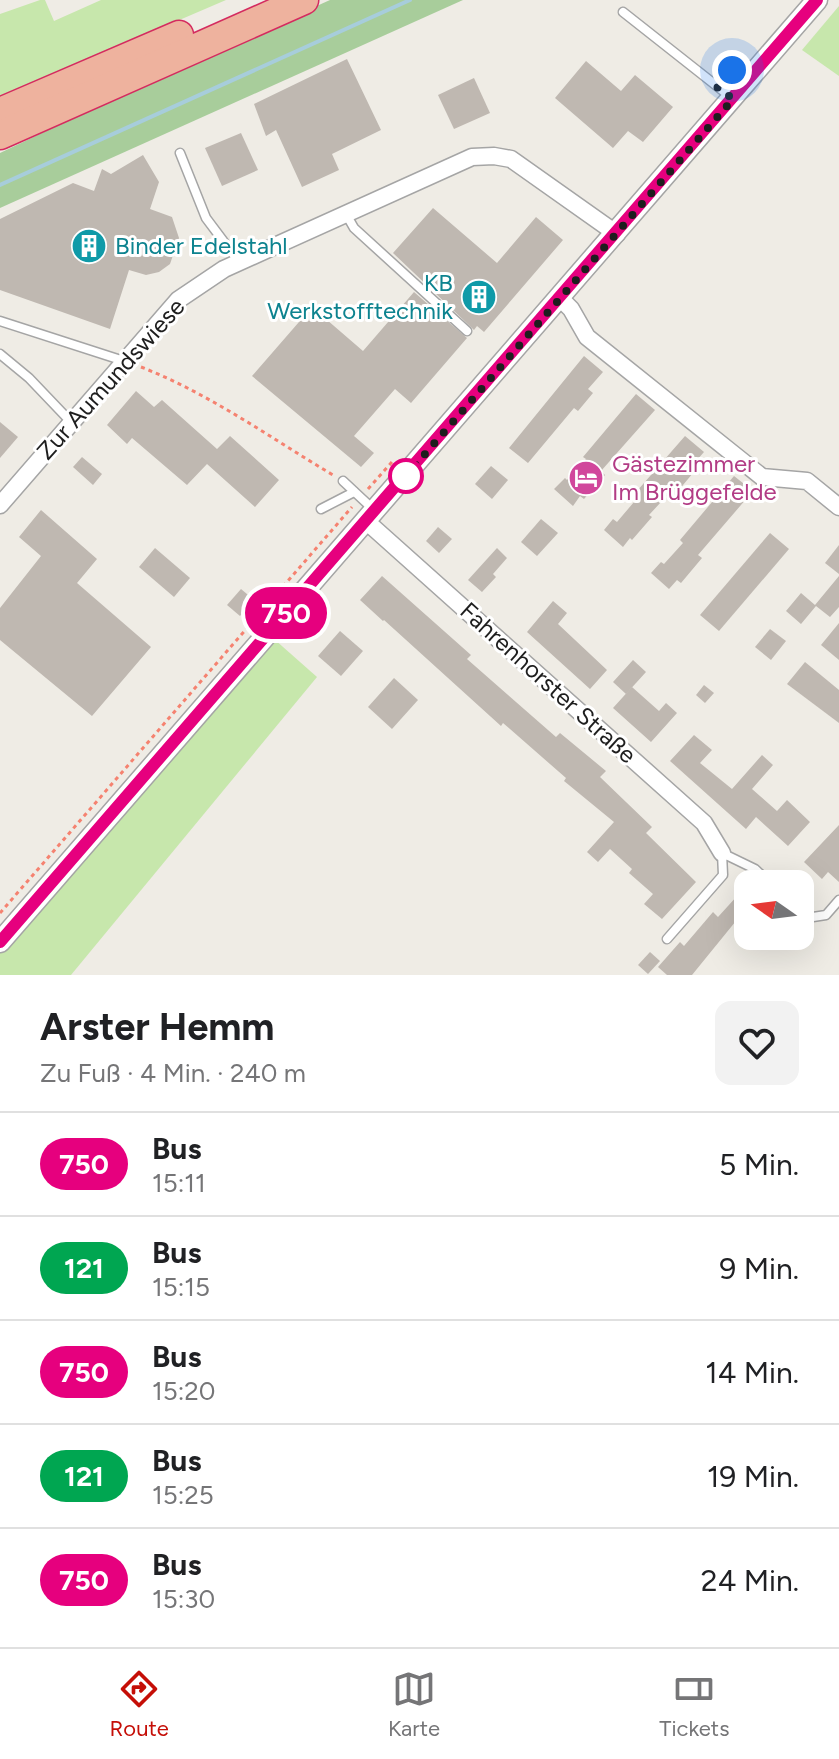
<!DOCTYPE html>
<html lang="de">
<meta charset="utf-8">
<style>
:root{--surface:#fff;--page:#f2f2f2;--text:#202124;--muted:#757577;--line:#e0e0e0;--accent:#c50e07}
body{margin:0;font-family:Figtree,sans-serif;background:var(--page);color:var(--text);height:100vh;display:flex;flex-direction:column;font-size:30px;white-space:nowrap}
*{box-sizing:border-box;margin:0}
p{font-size:26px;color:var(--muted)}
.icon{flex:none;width:44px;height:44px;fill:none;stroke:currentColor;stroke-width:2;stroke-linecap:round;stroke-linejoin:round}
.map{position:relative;height:975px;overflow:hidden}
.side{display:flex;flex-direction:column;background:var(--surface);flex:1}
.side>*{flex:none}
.badge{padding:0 16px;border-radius:26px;font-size:28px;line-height:52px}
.needle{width:52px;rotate:284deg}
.fabs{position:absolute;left:734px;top:870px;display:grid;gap:16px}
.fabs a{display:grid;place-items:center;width:80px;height:80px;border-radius:16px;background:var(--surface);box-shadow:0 8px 32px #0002;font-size:40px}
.you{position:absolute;width:40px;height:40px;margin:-20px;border:6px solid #fff;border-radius:50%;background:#1a73e8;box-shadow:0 0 0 12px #1a73e833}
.map>.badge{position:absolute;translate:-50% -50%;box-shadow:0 0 0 4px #fff}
.round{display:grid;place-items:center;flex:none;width:84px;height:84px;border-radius:16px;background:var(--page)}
.summary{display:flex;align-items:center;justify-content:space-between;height:136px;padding:0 40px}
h1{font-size:38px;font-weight:700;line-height:60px}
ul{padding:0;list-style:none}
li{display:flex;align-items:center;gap:24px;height:104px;padding:0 40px;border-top:2px solid var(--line)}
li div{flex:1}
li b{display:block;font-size:30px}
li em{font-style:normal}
li .badge{min-width:88px;font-weight:700;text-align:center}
.tabs{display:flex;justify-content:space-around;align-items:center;height:112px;border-top:2px solid var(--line);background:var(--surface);font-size:22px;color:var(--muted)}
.tabs a{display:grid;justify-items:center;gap:4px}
.tabs .selected{color:var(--accent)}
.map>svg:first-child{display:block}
.grass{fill:#c7e7ac}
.forest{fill:#a8cd9b}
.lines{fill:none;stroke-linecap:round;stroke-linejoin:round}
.stream{stroke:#a7cddb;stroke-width:4}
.building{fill:#bfb8b1}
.service-casing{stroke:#a5a5a5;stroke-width:11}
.minor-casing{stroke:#a5a5a5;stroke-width:19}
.tertiary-casing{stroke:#a5a5a5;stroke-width:23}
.trunk-casing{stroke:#d42b5f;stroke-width:31}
.path{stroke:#f58270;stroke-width:3;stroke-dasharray:4 4;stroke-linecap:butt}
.service{stroke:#fff;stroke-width:8}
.minor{stroke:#fff;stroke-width:16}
.tertiary{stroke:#fff;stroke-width:20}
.trunk{stroke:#eeb29e;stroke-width:28}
.line-casing{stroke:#fff;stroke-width:18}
.line{stroke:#e6007e;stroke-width:12}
.walk{stroke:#1e1e1e;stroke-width:8;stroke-dasharray:0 14.4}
.stop-dot{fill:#fff;stroke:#e6007e;stroke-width:4}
.labels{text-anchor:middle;stroke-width:6;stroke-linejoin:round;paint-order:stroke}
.culture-label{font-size:24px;fill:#0d838f;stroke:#fff;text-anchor:start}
.street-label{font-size:24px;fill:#1e1e1e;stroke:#fff}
.hotel-label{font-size:24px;fill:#b23c85;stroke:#fff;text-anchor:start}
</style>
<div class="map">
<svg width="839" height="975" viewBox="0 0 839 975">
<rect width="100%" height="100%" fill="#efece5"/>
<g class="grass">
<polygon points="40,0 45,0 54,21 101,0 226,0 0,97 0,14"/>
<polygon points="839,6 839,76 802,50"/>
<polygon points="274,639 317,677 71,975 0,975 0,951"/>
</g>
<polygon class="forest" points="330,0 463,0 0,208 0,153 155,79"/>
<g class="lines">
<polyline class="stream" points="0,185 410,0"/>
</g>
<g class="building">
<polygon points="347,59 381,130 332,154 339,170 302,187 276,130 266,136 254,104"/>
<polygon points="586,61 621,91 635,75 673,107 643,142 628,131 613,148 555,98"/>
<polygon points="474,78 490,113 454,129 438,95"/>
<polygon points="241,133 258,170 222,186 205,148"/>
<polygon points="143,155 159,182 150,209 172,217 179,238 170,264 159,272 146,275 129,270 110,329 0,290 0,219 73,183 94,191 102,169 111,174"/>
<polygon points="433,208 497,263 536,217 563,240 484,332 477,326 474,330 393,253"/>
<polygon points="414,292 467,338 411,403 395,389 354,436 374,453 361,467 252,376 312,307 363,351"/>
<polygon points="584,356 603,372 588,389 593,393 578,411 574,408 528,463 509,448"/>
<polygon points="136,391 154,407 162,400 217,449 230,436 279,480 255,507 207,464 187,485 132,438 127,444 107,425"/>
<polygon points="636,394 655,410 601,471 605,475 584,499 580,496 573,506 554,489 565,478 567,480 586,459 583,457"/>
<polygon points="0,422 18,437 0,458"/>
<polygon points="685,436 704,452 689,469 693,473 678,491 674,488 649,515 652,517 632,540 630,538 623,547 604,530 613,519 617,522 634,502 630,499"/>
<polygon points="82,457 102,474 93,485 73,467"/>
<polygon points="491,466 508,480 492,499 475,484"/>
<polygon points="734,476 753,491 698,555 702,558 681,583 677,580 669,589 651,573 661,562 664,564 683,543 680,540"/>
<polygon points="41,510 97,559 77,583 151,647 92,716 0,640 0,608 41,556 19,537"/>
<polygon points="541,519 558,533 537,556 521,542"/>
<polygon points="438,527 452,539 439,553 426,541"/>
<polygon points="770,533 789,549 719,631 700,615"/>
<polygon points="839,545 839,574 825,563"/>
<polygon points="155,548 190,578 174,597 139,567"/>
<polygon points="497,548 507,558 493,574 496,577 482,592 468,580"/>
<polygon points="382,576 471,655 467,659 556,737 560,733 606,771 600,777 652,827 646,833 696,882 662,919 644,904 653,894 629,873 632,869 610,849 598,862 587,852 614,822 564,781 566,778 503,723 501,726 384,620 383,621 360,600"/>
<polygon points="839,576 839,607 830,617 816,606 801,624 786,611 801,593 815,605"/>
<polygon points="241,589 254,600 240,616 227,605"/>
<polygon points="553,601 567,613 558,624 607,670 590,689 527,632"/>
<polygon points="839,623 839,660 821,645"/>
<polygon points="770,629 786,641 771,660 755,647"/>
<polygon points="340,631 363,651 341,676 318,656"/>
<polygon points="633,660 646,672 626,694 613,682"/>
<polygon points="805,662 839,690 839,723 787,684"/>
<polygon points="394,678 418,700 392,729 368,707"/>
<polygon points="704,685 714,693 705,703 696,695"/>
<polygon points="632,687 659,711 666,703 677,713 651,742 613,708"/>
<polygon points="694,735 712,750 700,763 732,789 762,755 773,765 752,789 777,811 787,800 810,822 788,846 756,817 746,829 670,761"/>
<polygon points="839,825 839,882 828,872 822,879 804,862"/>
<polygon points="748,884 748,923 740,916 692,975 667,975 658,967 680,942 684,946 713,912 718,917"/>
<polygon points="650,952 660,961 648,974 638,965"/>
</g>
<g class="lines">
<defs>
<g id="service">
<polyline points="623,12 732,98"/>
<polyline points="180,153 206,218 239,262"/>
<polyline points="346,214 354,228 467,331"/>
<polyline points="0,321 124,361"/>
<polyline points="0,354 29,378 71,422"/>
<polyline points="343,481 374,510"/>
<polyline points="321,509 354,492"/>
<polyline points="722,853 755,869 771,884"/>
<polyline points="800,908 813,917 826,915 839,900"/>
<polyline points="667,939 723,875 722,853"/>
</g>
<g id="minor">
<polyline points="560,298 571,309 587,337 762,477 807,481 839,507"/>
<polyline points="0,505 178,300 224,269 472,157 494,156 511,159 617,234"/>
<polyline points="366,521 704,823 722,853"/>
</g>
<polyline id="tertiary" points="0,942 817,0"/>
<g id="trunk">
<polyline points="0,112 179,35"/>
<polyline points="0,135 304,0"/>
</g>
</defs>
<use href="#service" class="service-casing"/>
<use href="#minor" class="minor-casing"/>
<use href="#tertiary" class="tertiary-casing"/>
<use href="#trunk" class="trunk-casing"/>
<g class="path">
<path d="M 141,367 C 210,394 269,437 333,475"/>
<polyline points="368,489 392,462"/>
<polyline points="0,913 352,507"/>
</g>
<use href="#service" class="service"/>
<use href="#minor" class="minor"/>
<use href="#tertiary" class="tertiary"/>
<use href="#trunk" class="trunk"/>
</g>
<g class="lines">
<defs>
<polyline id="line" points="0,942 817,0"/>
</defs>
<use href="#line" class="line-casing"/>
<use href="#line" class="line"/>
<polyline class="walk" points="406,476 733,99 717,87 732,70"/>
</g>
<defs>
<symbol id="building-disc" viewBox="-11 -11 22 22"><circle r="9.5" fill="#0f9aa8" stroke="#fff"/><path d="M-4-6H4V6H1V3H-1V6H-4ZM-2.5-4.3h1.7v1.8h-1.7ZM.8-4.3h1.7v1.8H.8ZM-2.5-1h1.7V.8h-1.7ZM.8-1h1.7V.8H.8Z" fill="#fff"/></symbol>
<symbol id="hotel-disc" viewBox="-11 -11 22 22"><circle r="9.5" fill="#d1479c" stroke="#fff"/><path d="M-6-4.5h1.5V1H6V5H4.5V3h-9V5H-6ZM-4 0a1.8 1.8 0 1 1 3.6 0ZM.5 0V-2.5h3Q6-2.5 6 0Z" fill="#fff"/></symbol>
</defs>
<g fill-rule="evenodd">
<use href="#building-disc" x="69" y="226" width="40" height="40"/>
<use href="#building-disc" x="459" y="277" width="40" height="40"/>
<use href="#hotel-disc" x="566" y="458" width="40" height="40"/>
</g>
<circle class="stop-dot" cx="406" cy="476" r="16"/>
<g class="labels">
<g class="culture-label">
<text x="115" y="254">Binder Edelstahl</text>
<text x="453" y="291" text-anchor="end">KB<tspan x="453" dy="28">Werkstofftechnik</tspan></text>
</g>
<g class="street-label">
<text transform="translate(111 379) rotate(-48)" y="8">Zur Aumundswiese</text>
<text transform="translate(548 683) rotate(42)" y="8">Fahrenhorster Straße</text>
</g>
<g class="hotel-label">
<text x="612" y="472">Gästezimmer<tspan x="612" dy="28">Im Brüggefelde</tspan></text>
</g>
</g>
</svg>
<div class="fabs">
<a><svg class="needle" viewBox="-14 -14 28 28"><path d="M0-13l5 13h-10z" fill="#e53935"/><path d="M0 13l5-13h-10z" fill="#757577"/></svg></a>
</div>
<div class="you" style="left:732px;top:70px"></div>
<b class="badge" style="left:286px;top:613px;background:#e6007e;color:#fff">750</b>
</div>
<section class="side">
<div class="summary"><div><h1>Arster Hemm</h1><p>Zu Fuß · 4 Min. · 240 m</p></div><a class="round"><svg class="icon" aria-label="heart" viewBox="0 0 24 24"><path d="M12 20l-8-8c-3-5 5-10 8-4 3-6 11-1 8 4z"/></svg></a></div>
<ul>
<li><span class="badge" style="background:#e6007e;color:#fff">750</span><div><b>Bus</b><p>15:11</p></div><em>5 Min.</em></li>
<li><span class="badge" style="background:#00a651;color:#fff">121</span><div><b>Bus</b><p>15:15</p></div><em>9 Min.</em></li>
<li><span class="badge" style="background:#e6007e;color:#fff">750</span><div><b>Bus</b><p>15:20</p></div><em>14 Min.</em></li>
<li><span class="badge" style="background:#00a651;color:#fff">121</span><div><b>Bus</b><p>15:25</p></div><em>19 Min.</em></li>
<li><span class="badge" style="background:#e6007e;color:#fff">750</span><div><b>Bus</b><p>15:30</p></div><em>24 Min.</em></li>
</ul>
</section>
<nav class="tabs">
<a class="selected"><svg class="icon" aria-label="directions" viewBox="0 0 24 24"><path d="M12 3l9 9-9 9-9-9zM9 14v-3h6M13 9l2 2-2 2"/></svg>Route</a>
<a><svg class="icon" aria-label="map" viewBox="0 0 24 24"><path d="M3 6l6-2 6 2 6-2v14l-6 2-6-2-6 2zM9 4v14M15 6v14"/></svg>Karte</a>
<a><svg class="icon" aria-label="tickets" viewBox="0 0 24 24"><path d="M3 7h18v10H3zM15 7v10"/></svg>Tickets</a>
</nav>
